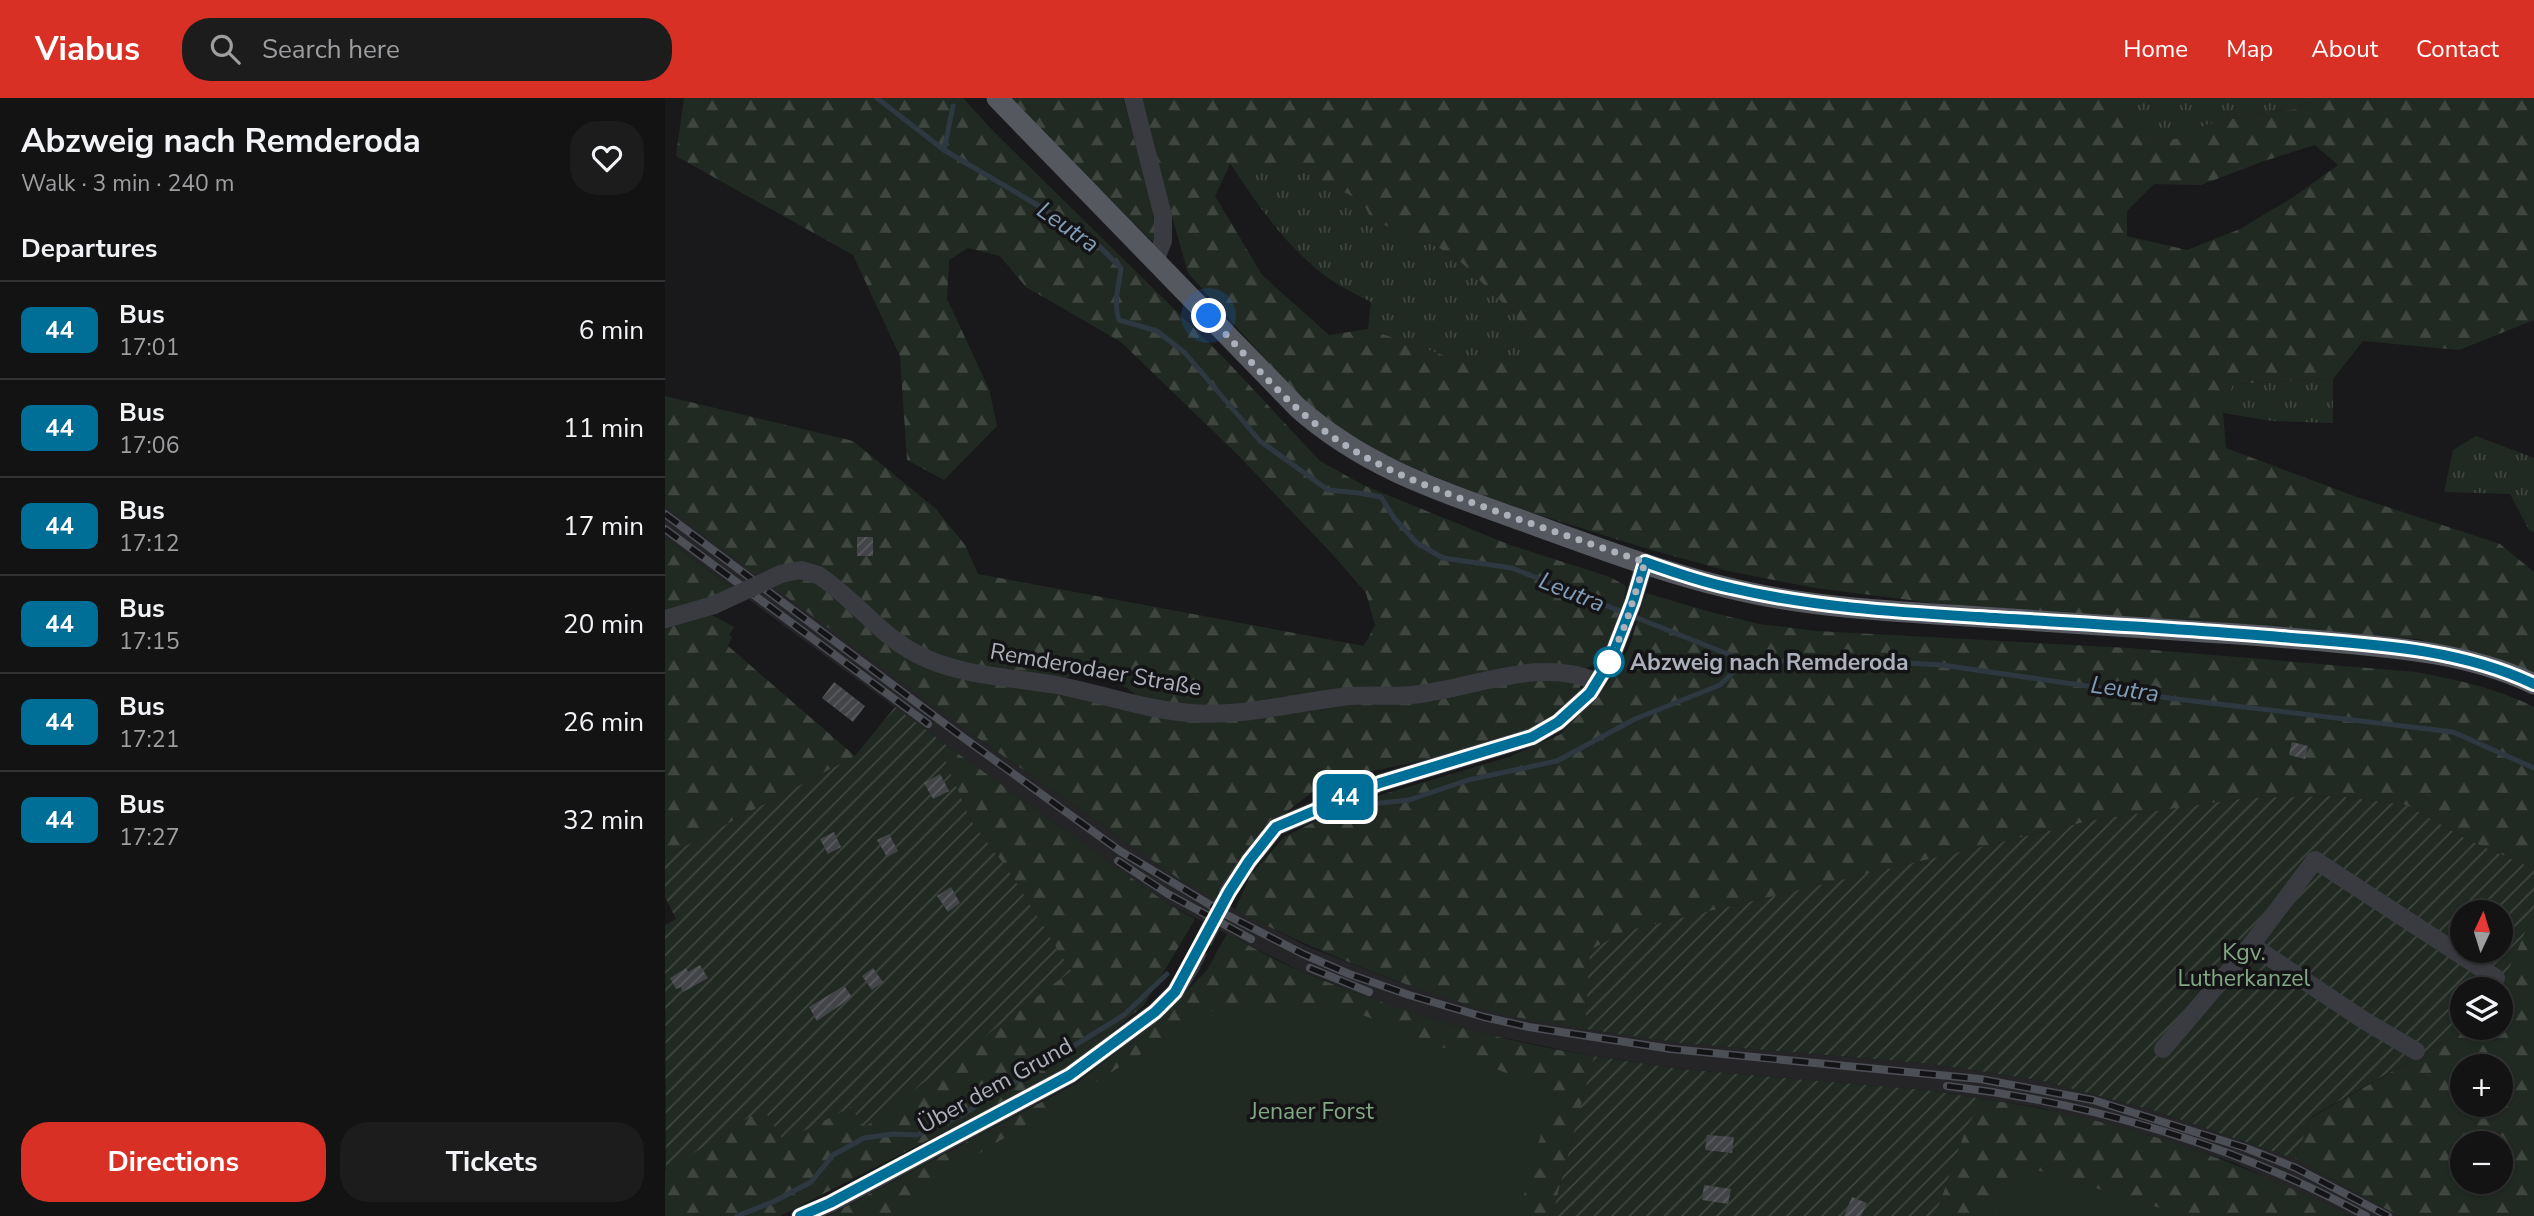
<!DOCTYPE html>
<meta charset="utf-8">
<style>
:root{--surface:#131314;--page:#1c1c1d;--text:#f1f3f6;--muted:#9d9ea0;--line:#323234;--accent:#d93025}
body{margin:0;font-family:"Nunito Sans",sans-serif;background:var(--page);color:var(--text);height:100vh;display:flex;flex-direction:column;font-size:26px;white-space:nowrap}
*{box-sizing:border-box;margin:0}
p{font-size:23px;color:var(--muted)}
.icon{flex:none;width:38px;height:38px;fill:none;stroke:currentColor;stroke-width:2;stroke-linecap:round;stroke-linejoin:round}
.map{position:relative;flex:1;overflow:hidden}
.sheet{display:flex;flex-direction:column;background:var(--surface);width:665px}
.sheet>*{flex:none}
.badge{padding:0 14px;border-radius:10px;font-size:24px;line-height:46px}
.needle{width:46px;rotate:4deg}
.tools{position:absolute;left:1785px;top:802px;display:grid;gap:14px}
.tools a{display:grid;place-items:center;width:63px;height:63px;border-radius:50%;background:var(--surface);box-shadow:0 2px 5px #0004,0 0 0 2px var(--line);font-size:35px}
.you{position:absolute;width:35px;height:35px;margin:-18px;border:5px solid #fff;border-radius:50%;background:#1a73e8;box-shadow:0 0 0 10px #1a73e833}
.map>.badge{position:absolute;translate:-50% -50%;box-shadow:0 0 0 4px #fff}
h2{padding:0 21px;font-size:26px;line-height:63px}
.round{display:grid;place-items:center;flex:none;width:74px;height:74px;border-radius:28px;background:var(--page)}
.summary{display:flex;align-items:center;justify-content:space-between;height:119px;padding:0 21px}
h1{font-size:33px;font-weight:700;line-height:52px}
.primary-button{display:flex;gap:14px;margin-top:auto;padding:14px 21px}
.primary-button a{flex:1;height:80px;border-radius:28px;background:var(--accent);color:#fff;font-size:28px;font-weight:700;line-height:80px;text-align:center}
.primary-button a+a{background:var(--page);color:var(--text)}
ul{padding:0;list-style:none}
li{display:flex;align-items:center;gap:21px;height:98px;padding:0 21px;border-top:2px solid var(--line)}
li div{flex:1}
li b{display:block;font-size:26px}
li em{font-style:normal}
li .badge{min-width:77px;font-weight:700;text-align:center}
header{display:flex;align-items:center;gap:42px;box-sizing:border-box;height:98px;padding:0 35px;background:var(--accent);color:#fff}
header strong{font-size:33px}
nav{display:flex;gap:38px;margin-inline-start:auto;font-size:24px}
.search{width:490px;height:63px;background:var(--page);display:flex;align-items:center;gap:18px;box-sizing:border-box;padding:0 24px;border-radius:28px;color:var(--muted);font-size:26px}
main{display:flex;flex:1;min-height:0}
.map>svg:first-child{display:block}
.built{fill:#252528}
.grass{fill:url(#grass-tufts)}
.forest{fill:url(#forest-firs);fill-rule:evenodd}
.park{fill:#212a22}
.garden{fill:url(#garden-furrows);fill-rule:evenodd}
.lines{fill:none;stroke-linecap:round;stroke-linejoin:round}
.stream{stroke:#2e3840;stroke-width:5}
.building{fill:url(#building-hatch)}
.minor-tunnel{stroke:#36373b;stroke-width:18;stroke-dasharray:18 9;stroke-linecap:butt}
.minor{stroke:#3a3b40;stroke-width:18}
.major{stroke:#565860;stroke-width:21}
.rail-casing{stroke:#4d4f56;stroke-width:8}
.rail{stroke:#141416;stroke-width:5;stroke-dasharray:16;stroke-linecap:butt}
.minor-bridge{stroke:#3a3b40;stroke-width:18}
.line-casing{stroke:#fff;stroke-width:16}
.line{stroke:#006f98;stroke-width:10}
.walk{stroke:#abb0bb;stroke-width:7;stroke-dasharray:0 12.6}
.stop-dot{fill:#fff;stroke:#006f98;stroke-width:3.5}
.labels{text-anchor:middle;stroke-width:7;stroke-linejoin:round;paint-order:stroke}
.stop-label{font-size:23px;font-weight:bold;fill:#abb0bb;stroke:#141416;text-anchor:start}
.street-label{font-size:23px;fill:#abb0bb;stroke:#141416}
.park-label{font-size:23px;fill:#82a785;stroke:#141416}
.water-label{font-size:24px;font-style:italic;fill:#819db7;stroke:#141416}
</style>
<header>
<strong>Viabus</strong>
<div class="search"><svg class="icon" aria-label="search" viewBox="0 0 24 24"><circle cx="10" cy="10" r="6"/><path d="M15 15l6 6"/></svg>Search here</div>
<nav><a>Home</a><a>Map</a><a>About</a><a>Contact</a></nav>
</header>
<main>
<section class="sheet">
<div class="summary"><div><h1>Abzweig nach Remderoda</h1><p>Walk · 3 min · 240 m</p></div><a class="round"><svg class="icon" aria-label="heart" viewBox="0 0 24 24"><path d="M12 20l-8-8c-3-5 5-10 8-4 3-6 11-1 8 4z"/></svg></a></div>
<h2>Departures</h2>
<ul>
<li><span class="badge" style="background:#006f98;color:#fff">44</span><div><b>Bus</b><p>17:01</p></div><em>6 min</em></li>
<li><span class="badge" style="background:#006f98;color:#fff">44</span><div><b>Bus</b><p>17:06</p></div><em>11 min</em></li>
<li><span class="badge" style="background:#006f98;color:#fff">44</span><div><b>Bus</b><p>17:12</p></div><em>17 min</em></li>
<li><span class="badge" style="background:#006f98;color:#fff">44</span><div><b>Bus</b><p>17:15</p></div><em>20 min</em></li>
<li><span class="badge" style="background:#006f98;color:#fff">44</span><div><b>Bus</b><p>17:21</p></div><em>26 min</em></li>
<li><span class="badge" style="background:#006f98;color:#fff">44</span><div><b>Bus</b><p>17:27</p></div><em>32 min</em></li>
</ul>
<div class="primary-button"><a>Directions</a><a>Tickets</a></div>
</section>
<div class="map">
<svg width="1869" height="1118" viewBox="0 0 1869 1118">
<defs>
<pattern id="grass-tufts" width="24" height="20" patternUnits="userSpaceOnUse" patternTransform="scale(1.75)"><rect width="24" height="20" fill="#212a22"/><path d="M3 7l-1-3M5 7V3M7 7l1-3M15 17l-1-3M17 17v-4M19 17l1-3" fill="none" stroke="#3f4640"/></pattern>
<pattern id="forest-firs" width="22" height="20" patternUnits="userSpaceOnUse" patternTransform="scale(1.75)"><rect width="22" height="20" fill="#212a22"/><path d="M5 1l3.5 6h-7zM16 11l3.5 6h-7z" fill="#3f4640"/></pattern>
<pattern id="garden-furrows" width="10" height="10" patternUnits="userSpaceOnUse" patternTransform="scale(1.75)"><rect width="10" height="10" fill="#212a22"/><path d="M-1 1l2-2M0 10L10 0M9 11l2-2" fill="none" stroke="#3f4640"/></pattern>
<pattern id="building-hatch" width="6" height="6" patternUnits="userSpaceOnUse" patternTransform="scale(1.75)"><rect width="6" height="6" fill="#434448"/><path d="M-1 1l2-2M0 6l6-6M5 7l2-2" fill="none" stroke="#5b5c60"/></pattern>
</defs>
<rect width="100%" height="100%" fill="#19191b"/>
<polygon class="built" points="0,408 297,629 517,783 641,848 731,883 827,913 920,931 1016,945 1268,966 1378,983 1490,1013 1630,1061 1734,1118 1684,1118 1570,1065 1483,1037 1372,1009 1261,992 1014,971 912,955 821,936 723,908 631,871 503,806 284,649 0,440"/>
<g class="grass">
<polygon points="1456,0 1652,0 1633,11 1592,15 1541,27 1515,40 1490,44 1473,40 1452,5"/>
<path d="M 565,65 L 626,68 L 697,103 L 707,122 L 773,149 L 798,166 L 849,216 L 880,261 L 804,266 L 703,231 L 706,204 C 691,196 673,188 659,177 C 621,148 591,105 565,65 Z"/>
<polygon points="1668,281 1668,325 1607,323 1558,315 1568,286"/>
<polygon points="1811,338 1869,360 1869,434 1864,432 1845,396 1779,394 1788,352"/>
</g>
<g class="forest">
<polygon points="19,0 298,0 329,34 557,258 655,363 698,387 845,447 945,479 961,488 957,514 937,561 919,572 827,578 571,612 480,604 462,590 443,581 424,577 405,578 393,584 329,574 252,553 167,480 94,479 0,408 0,298 188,343 271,411 300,447 313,476 699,548 710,527 701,495 669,458 573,357 456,244 361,189 335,158 303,150 284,162 282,201 324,291 332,328 279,382 242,362 235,258 188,157 11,58"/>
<polygon points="342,0 458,0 487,108 491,142 487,143"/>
<path d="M 474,0 L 1456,0 L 1453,6 L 1473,39 L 1490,44 L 1515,40 L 1541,27 L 1592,15 L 1633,11 L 1652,0 L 1869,0 L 1869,222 L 1794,252 L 1698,243 L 1668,281 L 1568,286 L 1558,315 L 1561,350 L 1692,399 L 1835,446 L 1869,474 L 1869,579 L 1800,554 L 1753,541 L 1268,505 L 1150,490 L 1063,473 L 983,451 L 839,406 L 729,362 L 683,335 L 638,303 L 523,175 ZM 1650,47 L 1673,67 L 1630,98 L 1575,131 L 1522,152 L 1462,138 L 1462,113 L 1489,86 L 1536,87 L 1599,63 ZM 565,66 L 626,68 L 697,103 L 707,122 L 773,149 L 798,166 L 849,216 L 879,260 L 804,266 L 703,231 L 664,237 L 597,177 L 550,98 Z"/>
<polygon points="0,440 69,491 0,516"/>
<polygon points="145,479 232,549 493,613 859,579 915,585 915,593 872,629 806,652 703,674 651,691 615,719 589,749 553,803 517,783 297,629 107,488 119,483"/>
<path d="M 981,495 L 1045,514 L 1094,526 L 1152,533 L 1463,550 L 1751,574 C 1792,582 1832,590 1869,609 L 1869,771 L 1803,742 L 1741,707 L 1672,698 L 1582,700 L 1429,722 L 961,833 L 925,852 L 920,931 C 888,925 855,921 825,913 C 734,887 653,854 570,812 L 585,778 L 619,739 L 651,723 L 719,696 L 844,659 L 896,636 L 940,590 L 964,550 Z"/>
<polygon points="43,515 69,529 64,537 67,539 63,548 190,658 0,759 0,527"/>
<polygon points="284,649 503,806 530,821 479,907 404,970 115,1118 0,1118 0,1072 98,1010 187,1009 199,1029 405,873 344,773 306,723 277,655"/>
<path d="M 1869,814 L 1869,1118 L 1734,1118 L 1630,1061 L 1646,1020 L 1804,929 L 1836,929 L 1835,891 ZM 1797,968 L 1836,968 L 1836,1006 L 1797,1006 ZM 1797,1045 L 1836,1045 L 1836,1083 L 1797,1083 Z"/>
<path d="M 562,836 C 586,848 609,862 633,872 C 728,912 827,942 929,958 L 887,1118 L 163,1118 L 412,985 L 497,919 L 542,872 Z"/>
<path d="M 1319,1001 C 1423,1016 1525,1045 1621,1088 C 1642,1098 1664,1106 1684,1118 L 1270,1118 L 1301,1030 Z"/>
</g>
<g class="park">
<polygon points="673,907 888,994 853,1118 222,1118 318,1053 546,913"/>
<polygon points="1356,1067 1521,1118 1329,1118"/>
</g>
<g class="garden">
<polygon points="230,609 284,649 277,655 306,723 344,773 406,873 199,1030 186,1009 119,1043 98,1010 1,1073 0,827 11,821 0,799 0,759 190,658"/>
<path d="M 1672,698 L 1741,707 L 1803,742 L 1869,771 L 1869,814 L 1835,891 L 1797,891 L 1797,929 L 1804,929 L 1646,1019 L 1630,1061 L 1490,1013 L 1378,983 L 1268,966 L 1016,945 L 920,931 L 925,852 L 961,833 L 1429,722 L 1582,700 ZM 1797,814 L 1836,814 L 1836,852 L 1797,852 Z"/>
<polygon points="929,958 1014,971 1261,992 1319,1001 1301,1030 1270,1118 887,1118"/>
</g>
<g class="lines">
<g class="stream">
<path d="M 212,0 L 279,52 L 423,137 L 456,170 C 454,189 448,204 454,222 L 492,233 L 520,255 L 595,343 L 663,392 L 694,395 L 716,399 L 729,420 L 752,445 L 778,460 L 847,470 L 1080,563 L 1207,563 L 1277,567 L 1511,601 L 1788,634 L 1869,670"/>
<polyline points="279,52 288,8"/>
<polyline points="677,709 744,702 803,682 892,663 970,621 1055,587 1080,563"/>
<polyline points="72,1118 108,1104 146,1084 168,1057 199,1040 228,1036 252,1037 295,1018 459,917 502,876"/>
</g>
</g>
<g class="building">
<rect x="192" y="439" width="16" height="19"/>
<polygon points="169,584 200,608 188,624 157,600"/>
<polygon points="1627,644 1643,648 1640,661 1624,657"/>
<polygon points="275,676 284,693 268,701 259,685"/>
<polygon points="169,734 176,749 163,756 155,741"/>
<polygon points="224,736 233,753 222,759 212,742"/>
<polygon points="286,789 295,805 283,814 272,798"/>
<polygon points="35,867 43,880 18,894 16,889 11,891 5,880 21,870 23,874"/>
<polygon points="208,870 218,884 207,892 197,878"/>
<polygon points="177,889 180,889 187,899 152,923 144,909"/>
<polygon points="1042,1037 1069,1039 1067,1055 1040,1052"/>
<polygon points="1039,1087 1066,1091 1063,1106 1037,1102"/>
<polygon points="1187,1099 1202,1105 1196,1118 1179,1118"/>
</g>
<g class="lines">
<polyline class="minor-tunnel" points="526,868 563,794"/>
<g class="minor">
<polyline points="468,0 498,118 498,143 490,163"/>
<path d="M 116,476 L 136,472 L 153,477 C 189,500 214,537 252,556 C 293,578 345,579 391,587 C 435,595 480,612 525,615 C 579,619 625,605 677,599 C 700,596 723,599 746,597 C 806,592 873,557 932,584"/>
<polyline points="0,521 49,507"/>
<polyline points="563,794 584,763 611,729 715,685 867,639 893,624 925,595 946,561 968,504 980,464"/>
<polyline points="1586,847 1700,923 1751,953"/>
<polyline points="1498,951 1586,847 1650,762 1831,880"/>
<polyline points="135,1118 165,1106 405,977 490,914 510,894 526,868"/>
</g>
<path class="major" d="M 332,0 L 633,310 C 699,368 769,391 850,420 C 920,445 992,473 1064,490 C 1141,509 1222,513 1301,518 C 1381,523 1460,528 1539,534 C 1582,536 1625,540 1668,544 C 1737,550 1806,556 1869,586"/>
<defs>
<g id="rail">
<polyline points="0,416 292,635 455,753 562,817 638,856 684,876 744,897 819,919 864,929 1006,951 1315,981 1428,1002 1581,1050 1631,1070 1723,1118"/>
<polyline points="0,431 263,626"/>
<polyline points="453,763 503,796 586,841"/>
<polyline points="645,870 704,894"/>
<path d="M 1282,988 C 1424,1004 1576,1049 1701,1118"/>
</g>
</defs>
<use href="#rail" class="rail-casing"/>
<use href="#rail" class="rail"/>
<polyline class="minor-bridge" points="49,507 116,476"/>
</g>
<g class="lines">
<defs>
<path id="line" d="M 135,1118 L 165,1105 L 405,977 L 490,914 L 510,894 L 564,794 L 584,763 L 611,729 L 715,685 L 867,639 L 893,624 L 925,595 L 946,561 L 968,504 L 980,464 C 1008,474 1037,484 1066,490 C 1147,509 1231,514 1313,519 C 1410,525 1508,530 1604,538 C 1693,546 1787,547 1869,586"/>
</defs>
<use href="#line" class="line-casing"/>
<use href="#line" class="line"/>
<path class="walk" d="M 544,218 C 581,257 617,302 661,334 C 708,369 764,389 819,409 C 872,428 926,446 980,464 L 961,525 L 944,564"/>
</g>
<circle class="stop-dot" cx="944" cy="564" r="14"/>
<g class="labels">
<g class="stop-label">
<text x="965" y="572">Abzweig nach Remderoda</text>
</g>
<g class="street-label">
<text transform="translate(431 571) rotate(10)" y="8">Remderodaer Straße</text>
<text transform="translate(330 987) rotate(-29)" y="8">Über dem Grund</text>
</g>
<g class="park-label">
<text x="1579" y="862">Kgv.<tspan x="1579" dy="26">Lutherkanzel</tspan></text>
<text x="647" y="1021">Jenaer Forst</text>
</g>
<g class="water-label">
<text transform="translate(403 129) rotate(35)" y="8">Leutra</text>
<text transform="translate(907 494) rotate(22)" y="8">Leutra</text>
<text transform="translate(1460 591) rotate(8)" y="8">Leutra</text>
</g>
</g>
</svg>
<div class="tools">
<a><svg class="needle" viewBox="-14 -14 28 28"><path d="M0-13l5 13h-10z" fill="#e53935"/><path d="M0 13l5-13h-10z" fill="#9d9ea0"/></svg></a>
<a><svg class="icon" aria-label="layers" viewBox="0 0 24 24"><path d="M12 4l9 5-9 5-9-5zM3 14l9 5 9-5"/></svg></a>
<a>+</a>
<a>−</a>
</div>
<div class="you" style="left:544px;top:218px"></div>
<b class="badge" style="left:680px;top:699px;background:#006f98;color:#fff">44</b>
</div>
</main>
